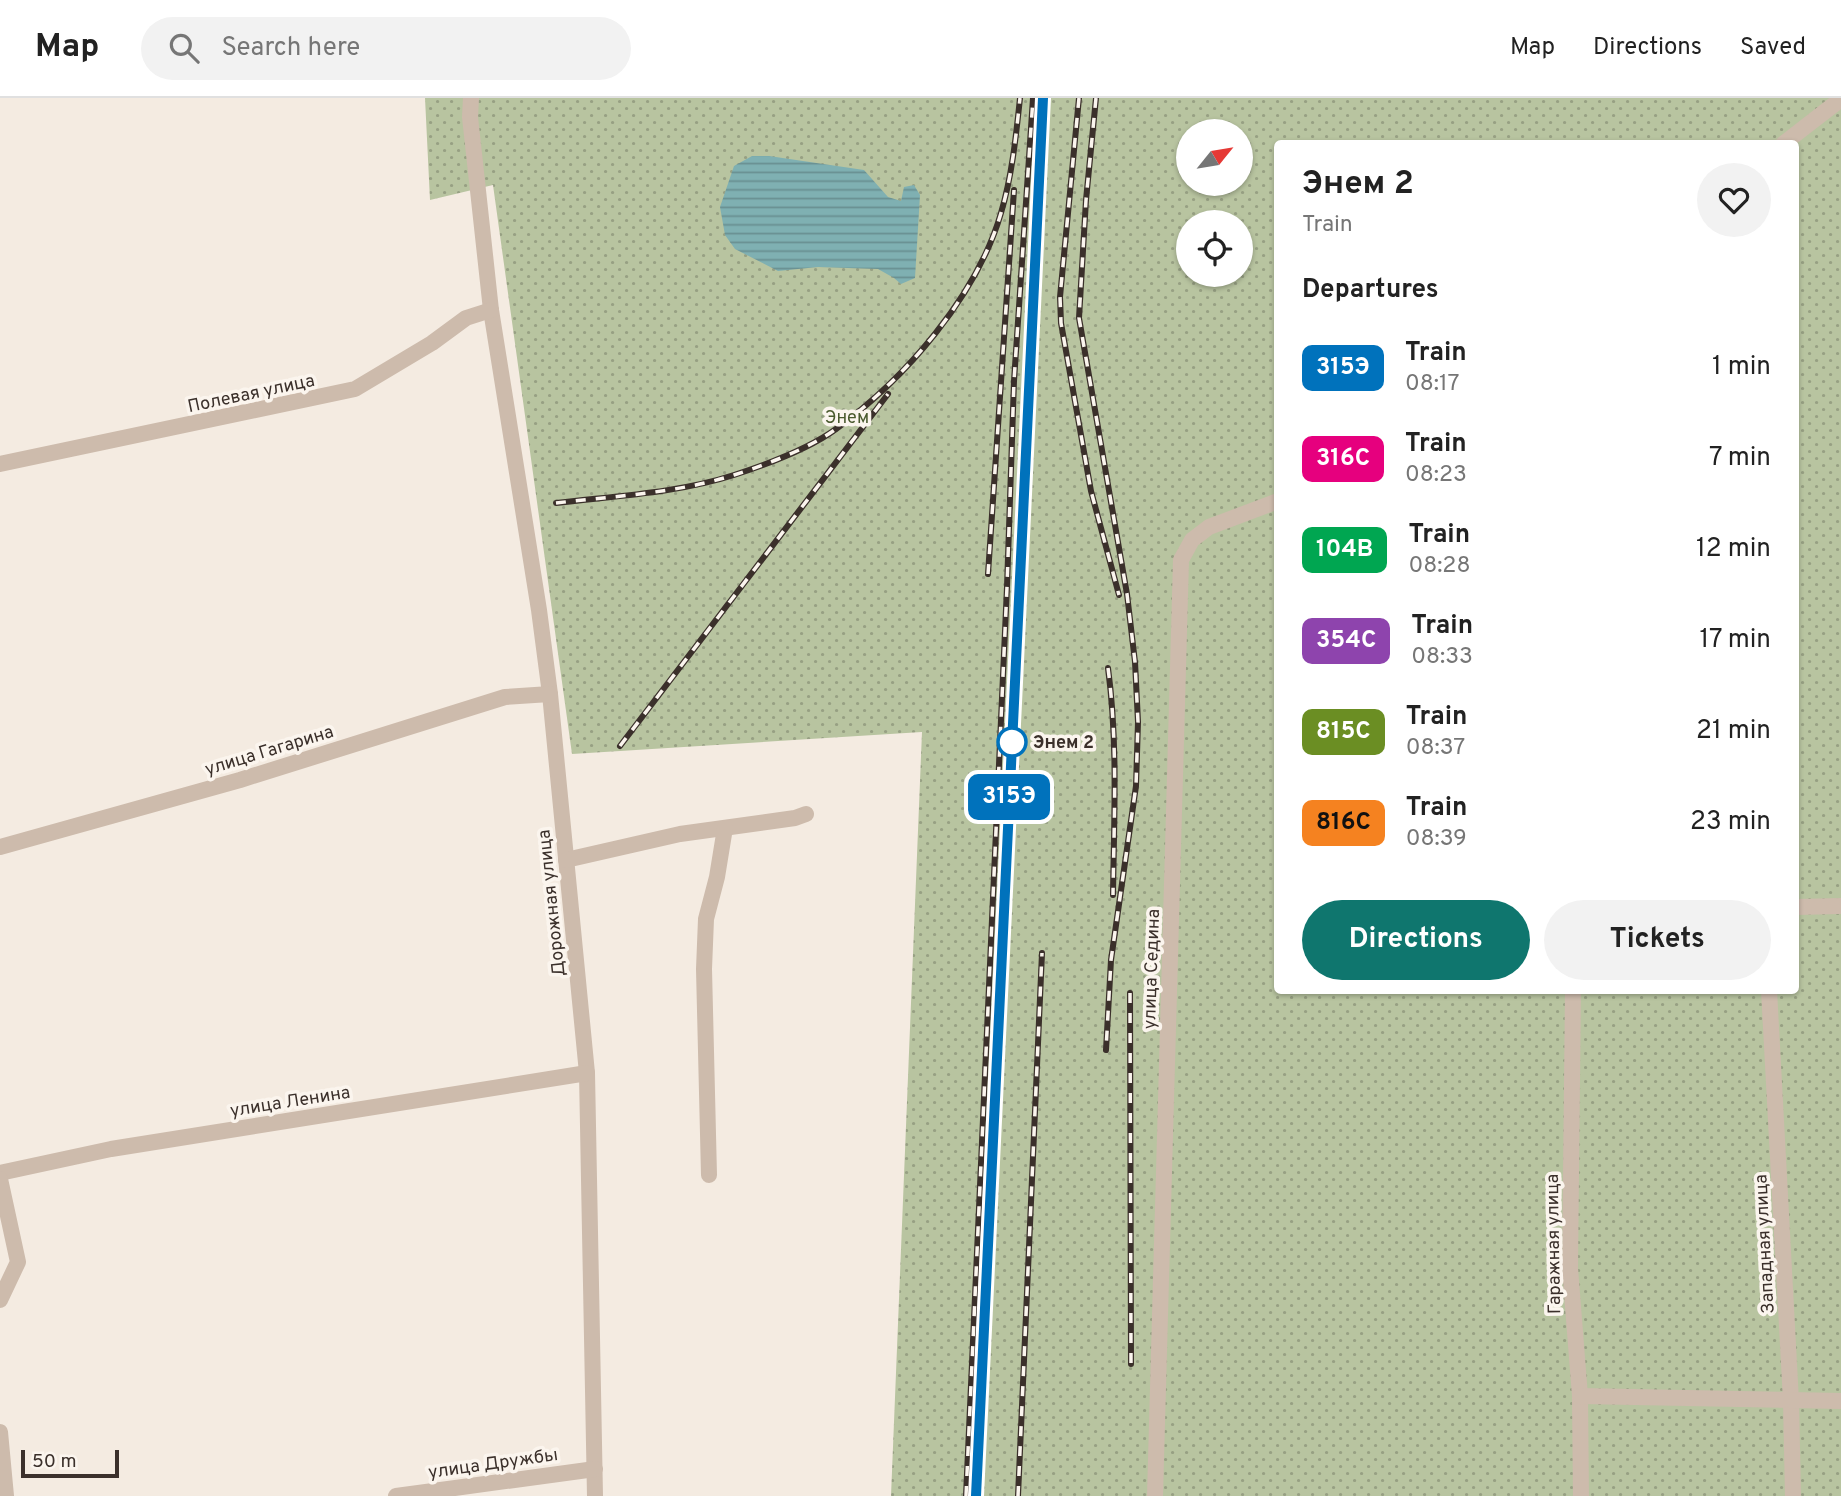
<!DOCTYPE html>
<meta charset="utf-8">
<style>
:root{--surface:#fff;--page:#f2f2f2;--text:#222;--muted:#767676;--line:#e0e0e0;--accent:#0f766e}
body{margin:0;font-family:Overpass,sans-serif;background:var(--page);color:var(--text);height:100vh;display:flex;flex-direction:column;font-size:26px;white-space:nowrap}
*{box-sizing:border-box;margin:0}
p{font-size:23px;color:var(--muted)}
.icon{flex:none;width:38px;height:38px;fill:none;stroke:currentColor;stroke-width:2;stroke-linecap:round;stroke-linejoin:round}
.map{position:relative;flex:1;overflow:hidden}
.drawer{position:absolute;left:1274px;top:42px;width:525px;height:854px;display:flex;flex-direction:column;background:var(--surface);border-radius:7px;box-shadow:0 2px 5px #0004}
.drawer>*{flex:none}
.badge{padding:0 14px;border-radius:10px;font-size:24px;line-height:46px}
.needle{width:46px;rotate:60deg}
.fabs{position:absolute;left:1176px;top:21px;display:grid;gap:14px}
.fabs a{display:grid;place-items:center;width:77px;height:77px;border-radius:50%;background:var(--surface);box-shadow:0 2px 5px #0004;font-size:35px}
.scale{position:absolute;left:21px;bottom:18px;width:98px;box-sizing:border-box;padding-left:7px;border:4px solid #3b302b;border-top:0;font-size:19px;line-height:24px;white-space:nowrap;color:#3b302b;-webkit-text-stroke:5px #fbf5ee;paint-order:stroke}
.map>.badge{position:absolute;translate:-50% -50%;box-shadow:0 0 0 4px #fff}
h2{padding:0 28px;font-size:26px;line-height:63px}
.round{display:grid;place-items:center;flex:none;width:74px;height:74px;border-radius:37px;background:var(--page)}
.summary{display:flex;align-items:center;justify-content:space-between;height:119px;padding:0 28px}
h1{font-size:33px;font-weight:700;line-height:52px}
.primary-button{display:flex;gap:14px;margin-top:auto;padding:14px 28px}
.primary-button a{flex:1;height:80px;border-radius:42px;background:var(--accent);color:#fff;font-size:28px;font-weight:700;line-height:80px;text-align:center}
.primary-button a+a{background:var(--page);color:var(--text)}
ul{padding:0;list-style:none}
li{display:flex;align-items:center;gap:21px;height:91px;padding:0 28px}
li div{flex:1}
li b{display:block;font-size:26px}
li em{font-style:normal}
li .badge{min-width:77px;font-weight:700;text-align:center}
header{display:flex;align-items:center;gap:42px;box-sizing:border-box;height:98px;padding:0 35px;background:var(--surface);border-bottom:2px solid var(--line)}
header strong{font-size:33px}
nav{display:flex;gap:38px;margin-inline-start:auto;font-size:24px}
.search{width:490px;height:63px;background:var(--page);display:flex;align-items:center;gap:18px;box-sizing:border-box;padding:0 24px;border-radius:38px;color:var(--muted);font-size:26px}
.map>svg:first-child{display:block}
.grass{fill:url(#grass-dots);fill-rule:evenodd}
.water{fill:url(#water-rules)}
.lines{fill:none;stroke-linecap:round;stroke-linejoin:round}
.minor{stroke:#cdbbac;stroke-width:16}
.rail-casing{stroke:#3b302b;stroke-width:6}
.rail{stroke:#fbf5ee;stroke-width:3.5;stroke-dasharray:10;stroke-linecap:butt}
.line-casing{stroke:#fff;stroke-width:16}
.line{stroke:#0072bc;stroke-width:10}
.stop-dot{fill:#fff;stroke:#0072bc;stroke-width:3.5}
.labels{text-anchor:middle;stroke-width:7;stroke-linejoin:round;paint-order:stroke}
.street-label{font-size:18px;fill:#3b302b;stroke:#fbf5ee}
.park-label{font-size:18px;fill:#4a5a2e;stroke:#fbf5ee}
.stop-label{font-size:18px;font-weight:bold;fill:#3b302b;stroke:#fbf5ee;text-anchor:start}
</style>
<header>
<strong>Map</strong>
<div class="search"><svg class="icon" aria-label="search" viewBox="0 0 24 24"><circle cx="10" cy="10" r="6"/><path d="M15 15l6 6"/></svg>Search here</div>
<nav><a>Map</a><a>Directions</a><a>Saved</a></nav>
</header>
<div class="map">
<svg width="1841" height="1398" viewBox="0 0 1841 1398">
<defs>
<pattern id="grass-dots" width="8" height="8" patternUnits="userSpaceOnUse" patternTransform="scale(1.75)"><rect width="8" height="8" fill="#b8c4a0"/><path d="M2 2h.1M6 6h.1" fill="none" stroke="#97a083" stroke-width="1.8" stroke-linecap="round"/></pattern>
<pattern id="water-rules" width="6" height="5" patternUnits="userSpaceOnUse" patternTransform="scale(1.75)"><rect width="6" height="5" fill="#7fb0b2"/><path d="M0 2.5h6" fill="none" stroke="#699091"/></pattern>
</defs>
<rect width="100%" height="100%" fill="#f4ebe1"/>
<path class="grass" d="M 425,0 L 1841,0 L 1841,1398 L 891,1398 L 922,634 L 572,656 L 493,87 L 430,102 ZM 1188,33 L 1241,33 L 1241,86 L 1188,86 ZM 1278,46 L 1796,46 L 1796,892 L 1278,892 ZM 1188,124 L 1241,124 L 1241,177 L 1188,177 Z"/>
<polygon class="water" points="752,58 769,58 864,72 888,99 901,103 904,89 914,87 920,97 915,180 901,186 894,180 878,171 818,169 778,173 735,151 725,137 720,109 734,68"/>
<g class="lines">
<g class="minor">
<polyline points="471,0 470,19 491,212 539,512 550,596 587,975 595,1398"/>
<polyline points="1783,46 1841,1"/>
<polyline points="0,366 355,291 432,245 466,220 491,212"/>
<polyline points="0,749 240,682 505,599 550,596"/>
<polyline points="566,762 680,736 795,720 806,716"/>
<polyline points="1796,809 1841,808"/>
<polyline points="1573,892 1570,1170 1580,1298 1581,1398"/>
<polyline points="1769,892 1791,1303 1793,1398"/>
<polyline points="0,1075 111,1051 587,975"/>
<polyline points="709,1077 704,871 706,821 717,779 725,730"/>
<polyline points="0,1081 18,1164 0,1202"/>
<polyline points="1580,1298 1841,1303"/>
<polyline points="0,1334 6,1398"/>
<polyline points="396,1398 595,1371"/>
<polyline points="1155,1398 1181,462 1192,442 1209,429 1278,403"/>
</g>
<defs>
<g id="rail">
<polyline points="1079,0 1060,199 1061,225 1091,393 1119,497"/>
<polyline points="1096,0 1086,102 1079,220 1127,496 1135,564 1138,624 1136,688 1111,862 1106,952"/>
<path d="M 556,405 C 615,398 678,395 734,377 C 765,367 810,350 836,331 C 905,281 977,198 1001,115 C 1012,78 1016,38 1020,0"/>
<polyline points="988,476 1014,92"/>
<path d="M 1108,570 C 1118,645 1114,721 1113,797"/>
<polyline points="620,648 888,296"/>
<polyline points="1130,895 1131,1266"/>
<polyline points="983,1258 1039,83"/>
<polyline points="966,1398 1007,489 1014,283 1033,0"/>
<polyline points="1018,1398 1042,855"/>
</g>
</defs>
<use href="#rail" class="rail-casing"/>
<use href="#rail" class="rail"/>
</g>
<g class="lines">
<defs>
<polyline id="line" points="976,1398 1043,0"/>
</defs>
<use href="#line" class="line-casing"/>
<use href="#line" class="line"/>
</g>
<circle class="stop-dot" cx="1012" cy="644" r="14"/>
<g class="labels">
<g class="street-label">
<text transform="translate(251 295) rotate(-12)" y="6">Полевая улица</text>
<text transform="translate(269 652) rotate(-17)" y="6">улица Гагарина</text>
<text transform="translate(551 805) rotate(-96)" y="6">Дорожная улица</text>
<text transform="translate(1151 871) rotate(-88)" y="6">улица Седина</text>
<text transform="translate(290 1003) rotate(-9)" y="6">улица Ленина</text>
<text transform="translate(1553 1146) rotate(-91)" y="6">Гаражная улица</text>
<text transform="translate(1764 1146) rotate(-93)" y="6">Западная улица</text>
<text transform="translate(493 1365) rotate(-8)" y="6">улица Дружбы</text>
</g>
<g class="park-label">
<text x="847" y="325">Энем</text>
</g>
<g class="stop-label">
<text x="1033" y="650">Энем 2</text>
</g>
</g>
</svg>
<div class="fabs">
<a><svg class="needle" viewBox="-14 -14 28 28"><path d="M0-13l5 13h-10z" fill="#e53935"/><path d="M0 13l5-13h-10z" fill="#767676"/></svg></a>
<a><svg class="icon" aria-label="locate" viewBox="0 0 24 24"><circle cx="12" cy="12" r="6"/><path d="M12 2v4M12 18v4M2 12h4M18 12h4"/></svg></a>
</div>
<div class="scale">50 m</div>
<b class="badge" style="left:1009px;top:699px;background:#0072bc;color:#fff">315Э</b>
<section class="drawer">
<div class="summary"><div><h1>Энем 2</h1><p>Train</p></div><a class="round"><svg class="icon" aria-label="heart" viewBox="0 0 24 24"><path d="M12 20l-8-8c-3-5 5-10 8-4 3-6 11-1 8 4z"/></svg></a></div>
<h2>Departures</h2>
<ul>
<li><span class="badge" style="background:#0072bc;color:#fff">315Э</span><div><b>Train</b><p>08:17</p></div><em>1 min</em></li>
<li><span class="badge" style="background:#e6007e;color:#fff">316С</span><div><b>Train</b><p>08:23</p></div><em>7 min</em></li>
<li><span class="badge" style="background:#00a651;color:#fff">104В</span><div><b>Train</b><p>08:28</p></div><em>12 min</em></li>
<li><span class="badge" style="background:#8e44ad;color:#fff">354С</span><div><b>Train</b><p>08:33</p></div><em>17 min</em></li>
<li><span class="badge" style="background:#6b8e23;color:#fff">815С</span><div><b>Train</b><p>08:37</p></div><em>21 min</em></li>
<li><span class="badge" style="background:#f58220;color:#111">816С</span><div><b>Train</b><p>08:39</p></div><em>23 min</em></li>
</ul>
<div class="primary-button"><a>Directions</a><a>Tickets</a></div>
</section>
</div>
